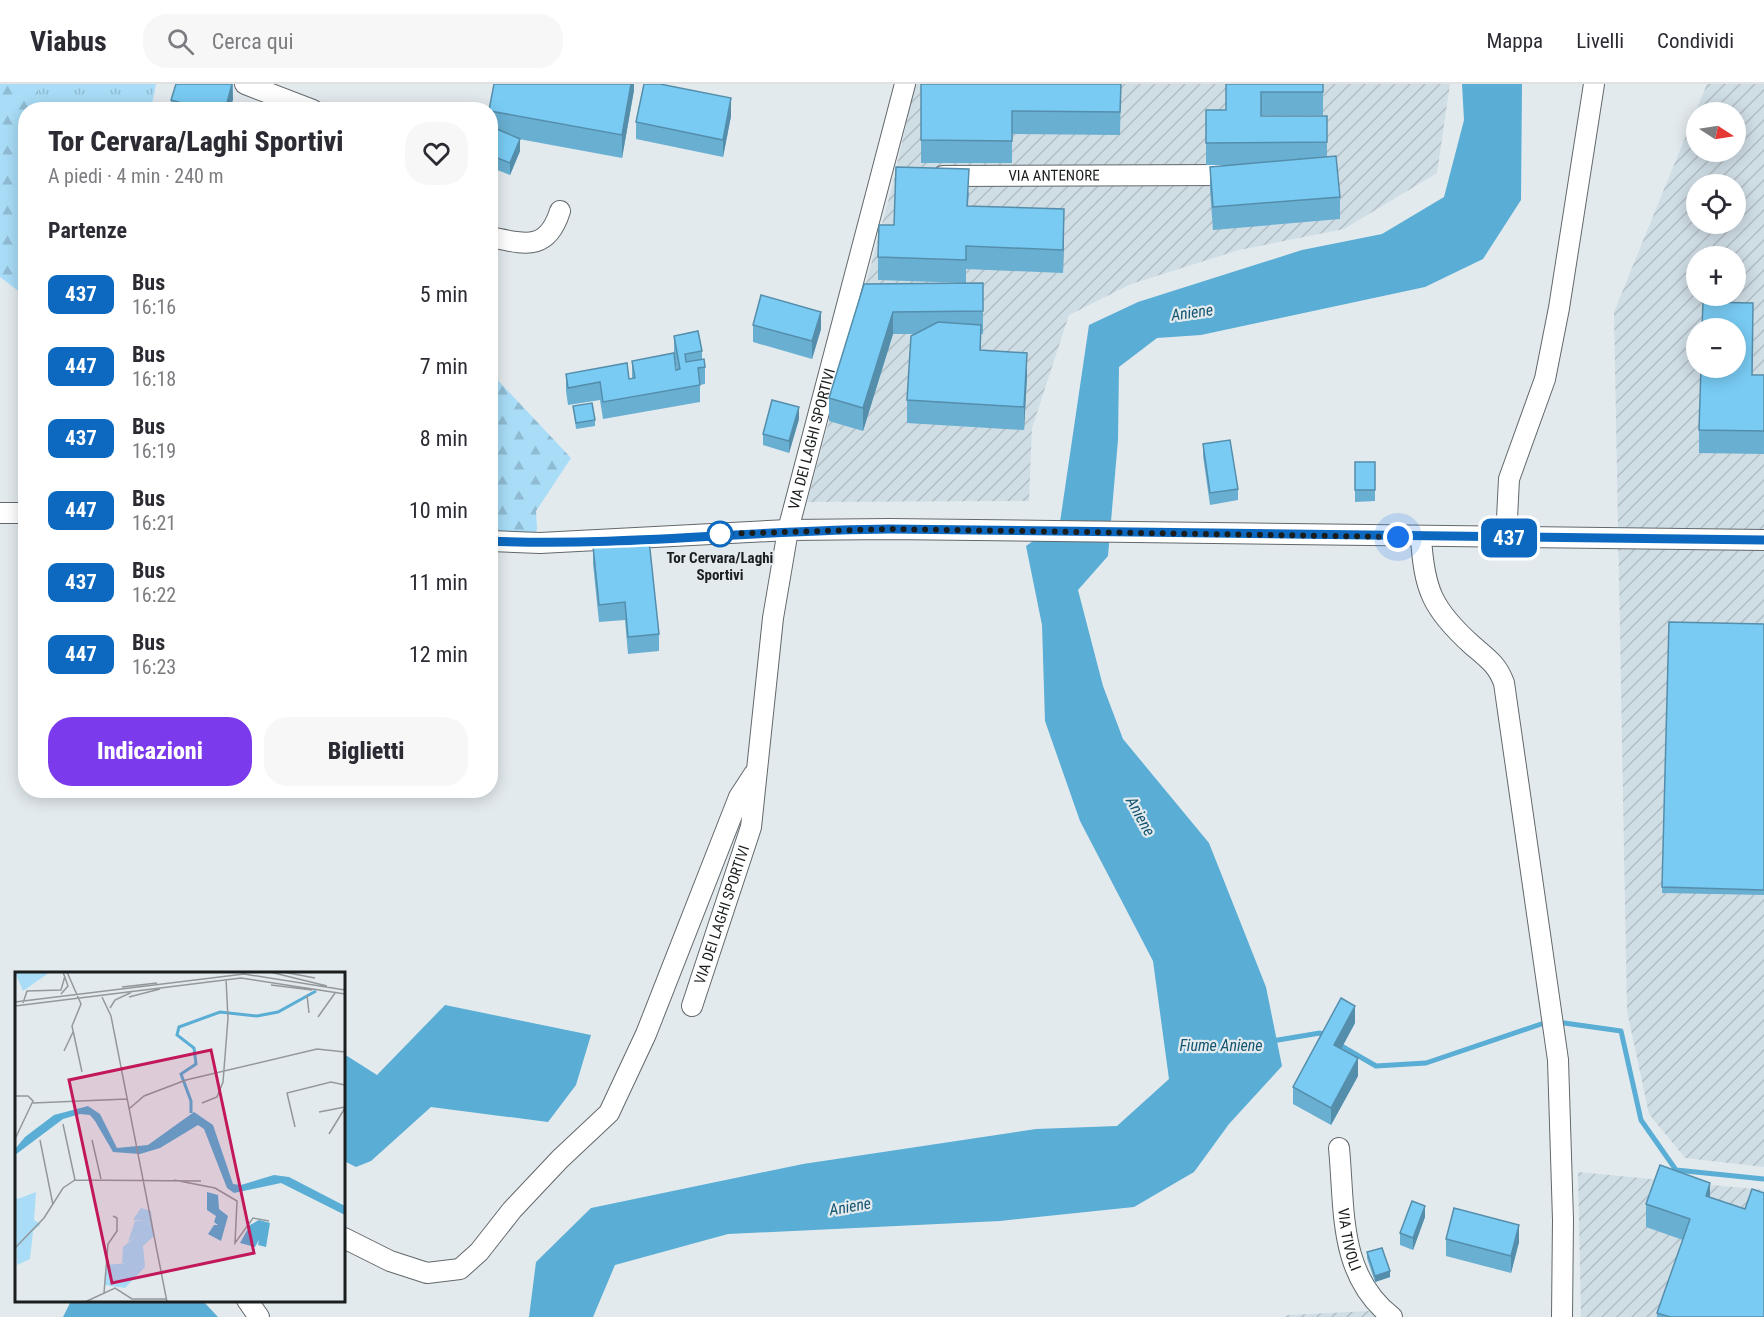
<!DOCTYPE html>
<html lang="it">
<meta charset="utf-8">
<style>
:root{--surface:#fff;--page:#f7f7f7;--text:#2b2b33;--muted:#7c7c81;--line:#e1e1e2;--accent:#7c3aed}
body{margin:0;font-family:"Roboto Condensed",sans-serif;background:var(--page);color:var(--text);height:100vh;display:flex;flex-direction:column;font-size:22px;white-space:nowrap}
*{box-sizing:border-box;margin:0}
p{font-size:20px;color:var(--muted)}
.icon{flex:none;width:33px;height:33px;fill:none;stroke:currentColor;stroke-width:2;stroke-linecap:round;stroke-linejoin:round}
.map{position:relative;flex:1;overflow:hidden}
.drawer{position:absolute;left:18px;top:18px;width:480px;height:696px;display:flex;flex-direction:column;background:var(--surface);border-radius:24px;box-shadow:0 3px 15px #0003}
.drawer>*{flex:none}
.badge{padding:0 12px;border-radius:9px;font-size:21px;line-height:39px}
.needle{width:39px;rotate:102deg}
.fabs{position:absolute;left:1686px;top:18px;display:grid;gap:12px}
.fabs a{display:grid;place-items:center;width:60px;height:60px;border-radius:50%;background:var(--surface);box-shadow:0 3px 15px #0003;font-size:30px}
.you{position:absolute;width:30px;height:30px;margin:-15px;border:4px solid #fff;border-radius:50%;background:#1a73e8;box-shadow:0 0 0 9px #1a73e833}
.map>.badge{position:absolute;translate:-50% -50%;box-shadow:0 0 0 3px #fff}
h2{padding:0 30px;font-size:22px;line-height:54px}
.round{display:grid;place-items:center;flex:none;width:63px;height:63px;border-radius:24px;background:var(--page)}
.overview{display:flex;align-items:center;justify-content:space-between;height:102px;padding:0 30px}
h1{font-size:28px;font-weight:800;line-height:45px}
.button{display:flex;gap:12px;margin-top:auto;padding:12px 30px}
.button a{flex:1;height:69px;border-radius:24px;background:var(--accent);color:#fff;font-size:24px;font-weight:800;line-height:69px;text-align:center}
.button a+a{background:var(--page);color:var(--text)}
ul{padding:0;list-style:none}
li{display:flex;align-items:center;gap:18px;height:72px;padding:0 30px}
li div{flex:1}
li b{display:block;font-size:22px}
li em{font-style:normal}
li .badge{min-width:66px;font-weight:700;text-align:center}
header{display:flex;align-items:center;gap:36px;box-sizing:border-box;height:84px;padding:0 30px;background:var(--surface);border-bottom:2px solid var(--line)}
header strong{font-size:28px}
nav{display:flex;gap:33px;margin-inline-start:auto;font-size:21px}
.search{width:420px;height:54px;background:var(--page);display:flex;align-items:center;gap:15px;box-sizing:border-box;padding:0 21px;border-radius:24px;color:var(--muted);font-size:22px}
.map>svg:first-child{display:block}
.industrial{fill:url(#industrial-furrows);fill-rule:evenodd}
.grass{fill:url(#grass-tufts)}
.forest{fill:url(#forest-firs)}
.water{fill:#5aadd4}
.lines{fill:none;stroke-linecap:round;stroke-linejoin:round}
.stream{stroke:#5aadd4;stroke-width:5}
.minor-casing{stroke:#62686b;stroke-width:22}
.minor{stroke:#fff;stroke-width:20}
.wall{fill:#68afd2}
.shaded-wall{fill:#558eab}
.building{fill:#79cbf4;stroke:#558eab;stroke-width:1.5}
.line-casing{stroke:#fff;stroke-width:14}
.line{stroke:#0c69bf;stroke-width:9}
.walk{stroke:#1b1e1f;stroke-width:6;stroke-dasharray:0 10.8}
.stop-dot{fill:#fff;stroke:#0c69bf;stroke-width:3}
.labels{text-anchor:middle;stroke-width:4.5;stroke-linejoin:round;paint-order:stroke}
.street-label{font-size:15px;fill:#1b1e1f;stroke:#e3eaee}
.stop-label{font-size:15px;font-weight:bold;fill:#1b1e1f;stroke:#e3eaee}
.water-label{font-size:16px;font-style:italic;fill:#145571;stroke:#e3eaee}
.inset-river{fill:none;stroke:#5aadd4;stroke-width:3}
.inset-road{fill:none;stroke:#93989b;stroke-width:1.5}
.view{fill:#c2185b;fill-opacity:0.15;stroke:#c2185b;stroke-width:3}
.inset-edge{fill:none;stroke:#1b1e1f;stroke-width:3}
</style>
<header>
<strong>Viabus</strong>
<div class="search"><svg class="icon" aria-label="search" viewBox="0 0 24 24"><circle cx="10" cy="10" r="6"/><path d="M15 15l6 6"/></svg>Cerca qui</div>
<nav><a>Mappa</a><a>Livelli</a><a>Condividi</a></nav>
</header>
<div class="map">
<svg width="1764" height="1233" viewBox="0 0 1764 1233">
<defs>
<pattern id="industrial-furrows" width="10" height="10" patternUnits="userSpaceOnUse" patternTransform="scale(1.5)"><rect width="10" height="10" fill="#cfdde5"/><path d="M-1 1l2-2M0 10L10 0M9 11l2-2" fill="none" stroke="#b1bdc4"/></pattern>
<pattern id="grass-tufts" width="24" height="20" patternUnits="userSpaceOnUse" patternTransform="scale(1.5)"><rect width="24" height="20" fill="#a8dcf7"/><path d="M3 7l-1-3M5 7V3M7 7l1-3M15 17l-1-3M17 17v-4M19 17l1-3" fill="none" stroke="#90bcd3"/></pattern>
<pattern id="forest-firs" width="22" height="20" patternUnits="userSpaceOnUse" patternTransform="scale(1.5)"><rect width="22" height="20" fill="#a8dcf7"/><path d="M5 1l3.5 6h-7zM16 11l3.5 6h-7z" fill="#90bcd3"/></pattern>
</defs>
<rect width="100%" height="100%" fill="#e3eaee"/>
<g class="industrial">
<polygon points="915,0 1450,0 1437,89 1344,145 1239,166 1131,200 1069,231 1032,344 1029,417 807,418 893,99"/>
<path d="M 1707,0 L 1764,0 L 1764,1083 L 1685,1074 L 1649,1030 L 1627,927 L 1614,228 ZM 1696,28 L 1736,28 L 1736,68 L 1696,68 ZM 1696,100 L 1736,100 L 1736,140 L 1696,140 ZM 1696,172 L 1736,172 L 1736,212 L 1696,212 ZM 1696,244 L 1736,244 L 1736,284 L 1696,284 Z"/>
<polygon points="1578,1088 1764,1106 1764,1233 1581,1233"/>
<polygon points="1370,1227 1381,1233 1283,1233 1288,1231"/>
</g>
<polygon class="grass" points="39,0 156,0 151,25 36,26"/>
<g class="forest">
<polygon points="0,0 39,0 36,25 26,26 25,212 0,193"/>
<polygon points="491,289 571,374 536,427 537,445 534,453 491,450"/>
</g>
<g class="water">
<polygon points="1462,0 1522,0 1521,116 1483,175 1425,203 1201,251 1157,254 1119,283 1118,356 1108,472 1078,506 1103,602 1123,655 1209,759 1266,903 1282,982 1229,1040 1194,1088 1134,1123 1000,1137 728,1150 615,1181 593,1233 529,1233 536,1178 591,1124 803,1080 1036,1045 1117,1042 1169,995 1153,877 1080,737 1045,637 1042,541 1026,462 1060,438 1089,241 1138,218 1302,166 1382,150 1444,113 1464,36"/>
<polygon points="445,921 591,951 576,1001 548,1038 431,1023 371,1077 356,1083 344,1077 344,970 377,991"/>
<polygon points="71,1217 203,1217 218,1233 63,1233"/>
</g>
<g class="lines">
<g class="stream">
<polyline points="1272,957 1320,949 1327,954"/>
<polyline points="1338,960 1376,982 1426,979 1550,937 1621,947 1641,1036 1676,1086 1764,1095"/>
</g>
<defs>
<g id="minor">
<polyline points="245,0 313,26"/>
<path id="s1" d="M 943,92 L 1228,91"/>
<path d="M 490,153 C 525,160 547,168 560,127"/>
<polyline points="0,429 26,429"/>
<path d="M 1421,453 C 1424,505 1432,525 1472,561 C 1487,574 1497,580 1504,599 L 1558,976 L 1563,1136 L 1562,1233"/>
<polyline points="1506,454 1509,395 1545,295 1559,224 1594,0"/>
<polyline points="490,457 540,459 788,446 889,445 1764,456"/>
<path id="s2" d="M 692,922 L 751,743 L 773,534 L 788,446 L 905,0"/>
<path id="s3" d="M 1339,1064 C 1345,1126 1338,1191 1392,1233"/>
<polyline points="344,1154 390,1177 427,1189 460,1185 479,1168 512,1126 560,1075 609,1029 646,950 739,713 754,690"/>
<polyline points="247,1216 259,1233"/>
</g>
</defs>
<use href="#minor" class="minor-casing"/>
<use href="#minor" class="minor"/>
</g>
<g class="wall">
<polygon points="233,0 233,15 230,26 171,26 171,16"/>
<polygon points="634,0 634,6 622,74 519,55 520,67 510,91 490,83 490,26"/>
<polygon points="921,0 1121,0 1120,51 1012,50 1012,79 921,79"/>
<polygon points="1226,0 1323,0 1323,31 1261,31 1261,32 1327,32 1327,73 1340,113 1340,135 1213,146 1210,106 1210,83 1232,81 1206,81 1206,26 1226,26"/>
<polygon points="731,32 723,73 636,55 636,38"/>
<polygon points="969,108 968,122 1064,148 1063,189 966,185 966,199 878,196 878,173 894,141"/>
<polygon points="983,199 983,250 981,250 981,266 1027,292 1024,346 907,339 907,316 914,250 893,250 863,347 829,337 829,314 864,200"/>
<polygon points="753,241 821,245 812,275 753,258"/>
<polygon points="1753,242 1752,291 1764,291 1764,370 1699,369 1699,346"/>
<polygon points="674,252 702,267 702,275 705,283 705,300 700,301 700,318 603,335 600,316 568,321 566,307 566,290 629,295 632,294 632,277 677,286 674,269"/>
<polygon points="573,322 595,336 595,342 576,345"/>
<polygon points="799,335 789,369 763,361 763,350"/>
<polygon points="1203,360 1238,405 1238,416 1210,421 1203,372"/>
<polygon points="1355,378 1375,378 1375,417 1355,418"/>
<polygon points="593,462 659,550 659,567 628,570 625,536 599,538 593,480"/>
<polygon points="1669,538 1764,540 1764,811 1662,809"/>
<polygon points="1355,939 1341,965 1358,992 1331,1041 1293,1020 1293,1003"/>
<polygon points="1710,1114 1764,1233 1657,1233 1657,1229 1683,1156 1646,1143 1646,1120"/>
<polygon points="1425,1133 1413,1166 1400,1161 1400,1149"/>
<polygon points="1446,1155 1519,1158 1511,1189 1446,1172"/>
<polygon points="1367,1168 1390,1193 1375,1198 1367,1174"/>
</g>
<g class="shaded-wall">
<polygon points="232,0 233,15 230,26 225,26"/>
<polygon points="631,0 634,0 634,6 622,74 622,51"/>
<polygon points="731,14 731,32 723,73 723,56"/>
<polygon points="520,55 520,67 510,91 510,79"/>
<polygon points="1064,125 1064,148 1063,189 1063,166"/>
<polygon points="821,228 821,245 812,275 812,257"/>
<polygon points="893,228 893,250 863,347 863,324"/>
<polygon points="1027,269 1027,292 1024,346 1024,323"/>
<polygon points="799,323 799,335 789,369 789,357"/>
<polygon points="1355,922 1355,939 1334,978 1334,961"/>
<polygon points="1358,974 1358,992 1331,1041 1331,1024"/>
<polygon points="1710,1099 1710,1122 1706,1112"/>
<polygon points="1425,1122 1425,1133 1413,1166 1413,1154"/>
<polygon points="1519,1141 1519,1158 1511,1189 1511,1172"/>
<polygon points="1390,1187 1390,1193 1375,1198 1375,1192"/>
</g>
<g class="building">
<polygon points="176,0 232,0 225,26 206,26 171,16"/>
<polygon points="494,0 631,0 622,51 490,27 490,26 489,26"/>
<polygon points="644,0 660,0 731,14 723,56 636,38"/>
<polygon points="921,0 1121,0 1120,28 1012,27 1012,57 921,56"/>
<polygon points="1226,0 1323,0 1323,8 1261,8 1261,32 1327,32 1327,58 1206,59 1206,26 1226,26"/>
<polygon points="490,42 520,55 510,79 490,71"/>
<polygon points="1336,72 1340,113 1213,123 1210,83"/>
<polygon points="896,83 969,85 967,122 1064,125 1063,166 966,162 966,176 878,173 879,141 894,141"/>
<polygon points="983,199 983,227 893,228 863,324 829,314 864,200"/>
<polygon points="761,211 821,228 812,257 753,241"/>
<polygon points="1703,218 1753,219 1752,291 1764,291 1764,347 1699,346 1701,284 1736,284 1736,244 1702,244"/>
<polygon points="938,238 981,241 980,266 1027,269 1024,323 907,316 911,252"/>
<polygon points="698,247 702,267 685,270 686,278 704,275 705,283 698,284 700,301 603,318 600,298 568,304 566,290 627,279 629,295 635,294 632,277 674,269 676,286 680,285 674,252"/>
<polygon points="772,316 799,323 789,357 763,350"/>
<polygon points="592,319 595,336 576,339 573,322"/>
<polygon points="1230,356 1238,405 1210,409 1203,360"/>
<rect x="1355" y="378" width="20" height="28"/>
<polygon points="649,456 659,550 628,553 625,518 599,521 593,462"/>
<polygon points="1669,538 1764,540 1764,806 1662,803"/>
<polygon points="1341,914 1355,922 1334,961 1358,974 1331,1024 1293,1003"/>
<polygon points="1660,1081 1710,1099 1706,1112 1745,1125 1752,1105 1764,1109 1764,1233 1670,1233 1657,1229 1690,1135 1646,1120"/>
<polygon points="1412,1117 1425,1122 1413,1154 1400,1149"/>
<polygon points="1454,1124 1519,1141 1511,1172 1446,1155"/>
<polygon points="1382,1164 1390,1187 1375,1192 1367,1168"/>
</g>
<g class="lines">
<defs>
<path id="line" d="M 490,457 C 623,463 756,446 889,445 L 1764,456"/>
</defs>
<use href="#line" class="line-casing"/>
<use href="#line" class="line"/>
<polyline class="walk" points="720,450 889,445 1398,453"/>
</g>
<circle class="stop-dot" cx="720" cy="450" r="12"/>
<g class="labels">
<g class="street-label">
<text dy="5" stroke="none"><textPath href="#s1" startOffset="111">VIA ANTENORE</textPath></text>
<text dy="5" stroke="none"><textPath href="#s2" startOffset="582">VIA DEI LAGHI SPORTIVI</textPath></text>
<text dy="5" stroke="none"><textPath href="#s2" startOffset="96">VIA DEI LAGHI SPORTIVI</textPath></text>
<text dy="5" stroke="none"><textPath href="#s3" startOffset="92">VIA TIVOLI</textPath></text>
</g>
<g class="stop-label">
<text x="720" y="479">Tor Cervara/Laghi<tspan x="720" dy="17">Sportivi</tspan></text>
</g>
<g class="water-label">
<text transform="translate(1192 228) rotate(-8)" y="6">Aniene</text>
<text transform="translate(1141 732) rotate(61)" y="6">Aniene</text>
<text x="1221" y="967">Fiume Aniene</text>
<text transform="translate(850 1122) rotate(-10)" y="6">Aniene</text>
</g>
</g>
<g transform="translate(15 888)">
<rect width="330" height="330" fill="#e3eaee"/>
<path d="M 21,220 L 19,248 L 26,252 L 18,259 L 15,287 L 2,293 L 0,224 L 3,227 ZM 120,249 L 133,249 L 134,255 L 113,270 ZM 123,280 L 129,293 L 105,306 L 90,305 L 91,293 L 113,291 L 117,281 Z" fill="#a8dcf7"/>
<path d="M 126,236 L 136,239 L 139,264 L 128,274 L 130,295 L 110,316 L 90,313 L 90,305 L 105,306 L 129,293 L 120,280 L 113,291 L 107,291 L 108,275 L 134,254 L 133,249 L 118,248 Z" fill="#a8dcf7"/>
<path d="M 0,0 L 35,0 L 8,19 Z" fill="#a8dcf7"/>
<path d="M 73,134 L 85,142 L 102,176 L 133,173 L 179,140 L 198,153 L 218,212 L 226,213 L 259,203 L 274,205 L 330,234 L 330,243 L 266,211 L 219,221 L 212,216 L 189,157 L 183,153 L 145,176 L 125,182 L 98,180 L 80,149 L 75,143 L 65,142 L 48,147 L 0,183 L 0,177 L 10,165 L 39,143 ZM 192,220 L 203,223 L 204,237 L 213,244 L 206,269 L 193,262 L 199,253 L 203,253 L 199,250 L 201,244 L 192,238 ZM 244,248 L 255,251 L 251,275 L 243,273 L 244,268 L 240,275 L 225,271 L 235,253 Z" fill="#5aadd4"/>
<path class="inset-river" d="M 176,141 L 176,129 L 166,102 L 181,92 L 179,76 L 162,63 L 164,55 L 205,40 L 242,44 L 263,40 L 301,19"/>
<path class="inset-road" d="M 52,0 L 66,32 L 57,54 L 67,100M 255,0 L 312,14M 268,0 L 300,6M 256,13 L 297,18M 107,15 L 142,11M 46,22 L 53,14 L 48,0M 292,23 L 294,41M 87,25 L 96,44 L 152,330M 114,25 L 145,17M 0,30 L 229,2 L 330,18M 8,31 L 12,19 L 46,18 L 50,4M 0,34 L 226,6 L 330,22M 95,36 L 100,28 L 117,20M 303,45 L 320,21M 49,79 L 58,60M 0,124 L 13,124 L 18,129 L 0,167M 18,131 L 112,127M 187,131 L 202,125 L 208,110 L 213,46 L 211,7M 114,137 L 129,124 L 171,108 L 302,77 L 330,80M 304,140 L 330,135M 48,152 L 60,208M 280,155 L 272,121 L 316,110 L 330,113M 314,162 L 330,136M 25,168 L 38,233M 77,168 L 86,207M 159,208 L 200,216 L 222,229 L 220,271 L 238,246 L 254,249M 0,276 L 29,246 L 48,216 L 60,208 L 186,209M 89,321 L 93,272 L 102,259 L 102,246 L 98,244M 70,330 L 100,316 L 117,327 L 152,327"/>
<path class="view" d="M 196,78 L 239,281 L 97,311 L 54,108 Z"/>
<rect width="330" height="330" class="inset-edge"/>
</g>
</svg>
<div class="fabs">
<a><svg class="needle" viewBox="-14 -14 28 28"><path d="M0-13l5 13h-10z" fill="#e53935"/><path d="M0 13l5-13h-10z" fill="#7c7c81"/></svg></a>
<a><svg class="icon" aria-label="locate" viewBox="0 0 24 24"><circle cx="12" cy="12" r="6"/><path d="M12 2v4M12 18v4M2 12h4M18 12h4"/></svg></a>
<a>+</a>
<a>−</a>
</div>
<div class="you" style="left:1398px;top:453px"></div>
<b class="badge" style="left:1509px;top:454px;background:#0c69bf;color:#fff">437</b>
<section class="drawer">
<div class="overview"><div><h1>Tor Cervara/Laghi Sportivi</h1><p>A piedi · 4 min · 240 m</p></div><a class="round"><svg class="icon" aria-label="heart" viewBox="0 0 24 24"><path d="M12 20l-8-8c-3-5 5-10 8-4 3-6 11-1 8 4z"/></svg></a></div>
<h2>Partenze</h2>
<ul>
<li><span class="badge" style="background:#0c69bf;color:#fff">437</span><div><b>Bus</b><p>16:16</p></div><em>5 min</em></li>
<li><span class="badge" style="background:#0c69bf;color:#fff">447</span><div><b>Bus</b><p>16:18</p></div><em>7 min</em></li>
<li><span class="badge" style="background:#0c69bf;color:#fff">437</span><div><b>Bus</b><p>16:19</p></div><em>8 min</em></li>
<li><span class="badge" style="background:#0c69bf;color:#fff">447</span><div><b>Bus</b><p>16:21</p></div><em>10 min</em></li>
<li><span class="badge" style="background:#0c69bf;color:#fff">437</span><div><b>Bus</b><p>16:22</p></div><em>11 min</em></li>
<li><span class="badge" style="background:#0c69bf;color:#fff">447</span><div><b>Bus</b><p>16:23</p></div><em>12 min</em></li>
</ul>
<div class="button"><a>Indicazioni</a><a>Biglietti</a></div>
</section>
</div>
